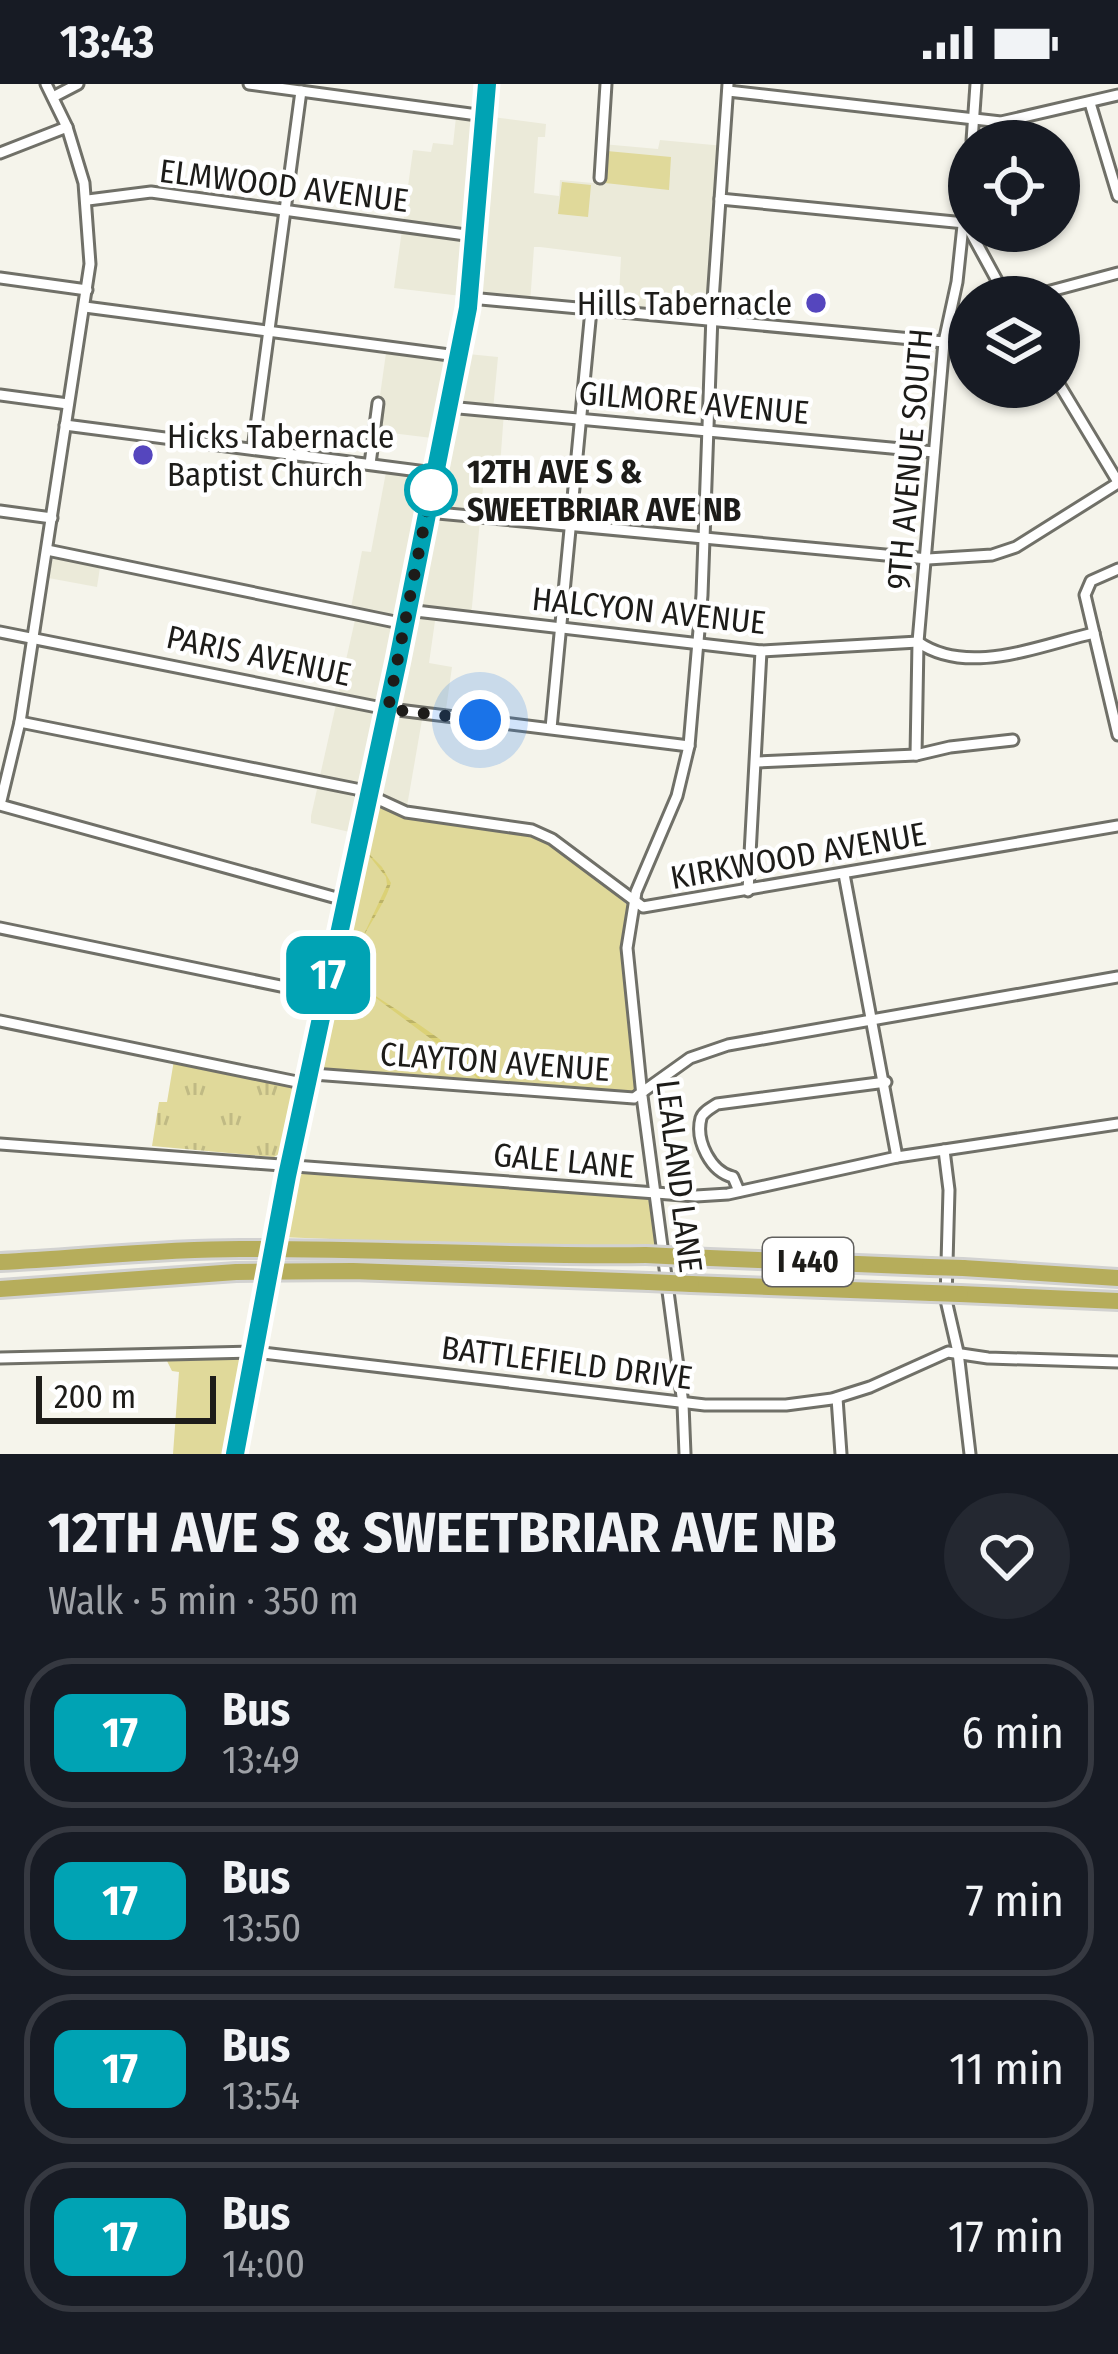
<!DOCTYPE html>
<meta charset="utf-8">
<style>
:root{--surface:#171b24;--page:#242831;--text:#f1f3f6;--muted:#9ea1a6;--line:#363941}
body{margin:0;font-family:"Fira Sans Condensed",sans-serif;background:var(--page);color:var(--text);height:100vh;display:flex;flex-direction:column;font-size:45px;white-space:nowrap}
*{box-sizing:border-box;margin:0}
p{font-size:39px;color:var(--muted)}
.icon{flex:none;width:66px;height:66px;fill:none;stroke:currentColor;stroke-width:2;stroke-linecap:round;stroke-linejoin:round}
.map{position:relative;height:1370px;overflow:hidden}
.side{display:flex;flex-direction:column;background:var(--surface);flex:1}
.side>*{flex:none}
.badge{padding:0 24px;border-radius:18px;font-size:42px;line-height:78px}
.controls{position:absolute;left:948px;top:36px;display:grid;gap:24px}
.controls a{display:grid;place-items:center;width:132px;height:132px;border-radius:50%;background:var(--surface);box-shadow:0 3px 9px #0004;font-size:60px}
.scale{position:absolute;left:36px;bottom:30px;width:180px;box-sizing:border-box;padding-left:12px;border:6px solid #1d1c19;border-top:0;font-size:33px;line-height:42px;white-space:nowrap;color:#1d1c19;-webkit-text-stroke:9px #fff;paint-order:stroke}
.you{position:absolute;width:60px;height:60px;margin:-30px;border:9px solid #fff;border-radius:50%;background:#1a73e8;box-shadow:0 0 0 18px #1a73e833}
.map>.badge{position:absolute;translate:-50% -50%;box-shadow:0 0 0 6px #fff}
.round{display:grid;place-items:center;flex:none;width:126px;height:126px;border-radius:63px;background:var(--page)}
.summary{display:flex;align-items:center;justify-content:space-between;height:204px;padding:0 48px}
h1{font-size:57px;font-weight:700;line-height:90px}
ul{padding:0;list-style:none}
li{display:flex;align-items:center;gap:36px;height:150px;margin:0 24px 18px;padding:0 24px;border:6px solid var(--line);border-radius:48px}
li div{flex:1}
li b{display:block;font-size:45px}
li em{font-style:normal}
li .badge{min-width:132px;font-weight:700;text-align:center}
.status{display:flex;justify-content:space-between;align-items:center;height:84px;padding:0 60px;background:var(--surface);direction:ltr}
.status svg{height:33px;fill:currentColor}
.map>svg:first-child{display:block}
.built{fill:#ebead9}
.grass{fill:url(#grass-tufts)}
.park{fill:#e0d99a}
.water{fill:url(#water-rules)}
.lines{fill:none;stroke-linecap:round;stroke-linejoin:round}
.minor-casing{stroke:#707068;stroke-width:15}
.major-casing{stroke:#d2d2d1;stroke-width:20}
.highway-casing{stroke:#d2d2d1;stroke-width:22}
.minor{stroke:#fff;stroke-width:9}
.major{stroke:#d3ce9d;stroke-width:14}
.highway{stroke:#b6ad5b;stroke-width:16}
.major-bridge-casing{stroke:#d2d2d1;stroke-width:20;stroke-linecap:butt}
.highway-bridge-casing{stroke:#d2d2d1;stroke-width:22;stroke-linecap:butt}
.major-bridge{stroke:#d3ce9d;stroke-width:14}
.highway-bridge{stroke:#b6ad5b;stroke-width:16}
.line-casing{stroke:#fff;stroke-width:27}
.line{stroke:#00a3b4;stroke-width:18}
.walk{stroke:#1d1c19;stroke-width:12;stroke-dasharray:0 21.6}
.poi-dot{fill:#5546be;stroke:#fff;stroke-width:4.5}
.stop-dot{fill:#fff;stroke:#00a3b4;stroke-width:6}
.labels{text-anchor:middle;stroke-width:9;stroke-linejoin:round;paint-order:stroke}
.shield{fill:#fff;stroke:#61605e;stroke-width:3}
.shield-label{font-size:30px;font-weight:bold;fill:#1d1c19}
.street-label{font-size:33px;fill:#1d1c19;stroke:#fff}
.poi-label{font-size:33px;fill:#1d1c19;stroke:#fff;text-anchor:end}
.stop-label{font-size:33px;font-weight:bold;fill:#1d1c19;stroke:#fff;text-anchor:start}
</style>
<div class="status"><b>13:43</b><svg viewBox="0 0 49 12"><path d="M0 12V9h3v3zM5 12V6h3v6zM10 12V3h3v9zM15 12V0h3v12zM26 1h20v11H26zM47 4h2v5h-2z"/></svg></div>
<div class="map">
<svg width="1118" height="1370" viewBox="0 0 1118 1370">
<defs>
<pattern id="grass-tufts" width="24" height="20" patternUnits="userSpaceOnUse" patternTransform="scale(3)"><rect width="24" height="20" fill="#e0d99a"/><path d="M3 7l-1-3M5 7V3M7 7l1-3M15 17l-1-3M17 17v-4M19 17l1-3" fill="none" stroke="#c0ba84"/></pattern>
<pattern id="water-rules" width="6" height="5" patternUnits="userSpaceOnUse" patternTransform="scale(3)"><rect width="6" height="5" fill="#dbd176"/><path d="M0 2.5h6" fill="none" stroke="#bcb366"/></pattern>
</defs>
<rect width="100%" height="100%" fill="#f5f4eb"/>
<g class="built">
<polygon points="485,32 546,40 545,53 538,53 534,109 559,112 560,96 593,99 593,93 599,94 602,60 658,65 660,56 724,62 712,236 618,228 621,173 540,163 534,163 530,220 394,204 413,66 431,68 433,59 453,61 456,33 478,36"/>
<polygon points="387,262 498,273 493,326 504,328 500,382 485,382 471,533 436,530 429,579 452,583 445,632 423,630 406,728 370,711 358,750 311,739 311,732 355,536 349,534 362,467 371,468 387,383 434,388 440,355 375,347"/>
<polygon points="47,466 101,477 97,503 43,493"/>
</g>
<polygon class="grass" points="174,976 297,1002 284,1067 274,1073 152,1062 159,1018 167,1018"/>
<g class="park">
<polygon points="607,67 671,73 669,106 605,99"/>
<polygon points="562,98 591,101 588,133 558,130"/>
<path d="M 372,719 C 424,740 484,730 531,749 C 568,763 599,798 630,823 L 624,875 L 640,1012 L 313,988 L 349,807 Z"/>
<polygon points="307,1089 645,1112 650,1118 656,1168 280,1153 294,1092"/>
<polygon points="230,1272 239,1274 246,1281 233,1370 173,1370 179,1288 172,1287 167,1277"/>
</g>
<path class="water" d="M 363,764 L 382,783 L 391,799 C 383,828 346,869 349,893 C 376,915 475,970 482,999 L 458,975 L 345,891 L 345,876 L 358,863 L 387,801 L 386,793 Z"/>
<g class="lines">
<defs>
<g id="minor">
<polyline points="46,0 67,43 84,99 90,180 20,638 0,721 344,816"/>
<polyline points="249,0 485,32"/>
<polyline points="728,7 1001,38 1118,11"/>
<polyline points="53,13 78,0"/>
<polyline points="1090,19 1118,112"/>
<polyline points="972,57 976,0"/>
<polyline points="0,69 67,43"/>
<polyline points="600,94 606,0"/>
<polyline points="720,115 965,139 968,144"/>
<polyline points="88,116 151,108 473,152"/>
<polyline points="970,147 1006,213"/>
<polyline points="0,194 87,206"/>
<polyline points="1028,213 1118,189"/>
<polyline points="470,214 944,258"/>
<polyline points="85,223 457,272"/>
<polyline points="1059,300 1118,398"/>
<polyline points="0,311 68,320"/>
<polyline points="448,323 934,368"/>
<polyline points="65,341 434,389"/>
<polyline points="253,365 301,7"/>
<polyline points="370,380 378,319"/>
<polyline points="0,427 52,434"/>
<polyline points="427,428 928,475 992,471 1016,463 1118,399"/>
<polyline points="47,466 405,540"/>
<polyline points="1118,485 1091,497 1085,511 1118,651"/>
<path d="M 407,526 L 761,567 L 918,558 C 968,593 1040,561 1094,549"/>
<polyline points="0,548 382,624 689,662"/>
<polyline points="20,638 356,705 406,728 532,746 552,755 643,823 1118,742"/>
<polyline points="551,644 591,226"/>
<polyline points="916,671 918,558 944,258 957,198 969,85"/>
<polyline points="757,678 916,671 950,663 1013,656"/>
<polyline points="844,790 897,1073"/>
<polyline points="748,807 761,567"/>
<polyline points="0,844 324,911"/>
<polyline points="0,937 302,999 313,990 634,1014 690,974 728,961 1118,893"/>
<polyline points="0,1060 696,1112 728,1110 897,1073 1118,1040"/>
<polyline points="944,1066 949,1106 946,1216 958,1268 970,1370"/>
<path d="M 739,1107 L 733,1093 C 711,1088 695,1057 701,1034 C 703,1028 711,1024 717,1020 L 886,998"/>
<polyline points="0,1274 254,1268 705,1321 786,1321 832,1315 870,1303 948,1268 988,1274 1118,1278"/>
<polyline points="837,1314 841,1370"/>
<polyline points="685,1370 683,1320 642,1012 627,864 636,808 677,712 689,662 702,511 712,231 728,0"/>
</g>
<g id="major">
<polyline points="278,1140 344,816 398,576 470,214 487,0"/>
<polyline points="235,1370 263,1216"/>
</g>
<g id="highway">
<polyline points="686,1173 930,1183"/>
<path d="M 0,1178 C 80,1174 160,1165 240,1165 C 375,1164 510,1173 646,1171"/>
<polyline points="963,1184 1118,1194"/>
<polyline points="691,1200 932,1209"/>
<polyline points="0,1205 236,1188 353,1187 649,1198"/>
<polyline points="960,1210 1118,1217"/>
</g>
</defs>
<use href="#minor" class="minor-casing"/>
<use href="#major" class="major-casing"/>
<use href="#highway" class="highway-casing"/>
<use href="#minor" class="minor"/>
<use href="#major" class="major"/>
<use href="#highway" class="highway"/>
<defs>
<polyline id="major-bridge" points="263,1216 278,1140"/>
<g id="highway-bridge">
<polyline points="646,1171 686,1173"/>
<polyline points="930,1183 963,1184"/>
<polyline points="649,1198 691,1200"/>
<polyline points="932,1209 960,1210"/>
</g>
</defs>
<use href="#major-bridge" class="major-bridge-casing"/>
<use href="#highway-bridge" class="highway-bridge-casing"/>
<use href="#major-bridge" class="major-bridge"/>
<use href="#highway-bridge" class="highway-bridge"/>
</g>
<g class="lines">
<defs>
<polyline id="line" points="235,1370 287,1092 398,576 468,224 487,0"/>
</defs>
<use href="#line" class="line-casing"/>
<use href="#line" class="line"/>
<polyline class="walk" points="431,406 388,625 480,636"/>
</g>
<g class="poi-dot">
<circle cx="816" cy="219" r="12"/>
<circle cx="143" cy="371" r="12"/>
</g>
<circle class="stop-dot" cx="431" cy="406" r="24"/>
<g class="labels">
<rect class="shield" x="763" y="1154" width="90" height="48" rx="9"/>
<g class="shield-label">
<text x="808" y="1188">I 440</text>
</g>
<g class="street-label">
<text transform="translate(284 101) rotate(7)" y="12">ELMWOOD AVENUE</text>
<text transform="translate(694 318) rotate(5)" y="12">GILMORE AVENUE</text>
<text transform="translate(909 375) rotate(-85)" y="12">9TH AVENUE SOUTH</text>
<text transform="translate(649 526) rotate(6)" y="12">HALCYON AVENUE</text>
<text transform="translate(259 571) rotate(12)" y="12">PARIS AVENUE</text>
<text transform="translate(798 771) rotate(-10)" y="12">KIRKWOOD AVENUE</text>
<text transform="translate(495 977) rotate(4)" y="12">CLAYTON AVENUE</text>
<text transform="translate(564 1076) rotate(5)" y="12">GALE LANE</text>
<text transform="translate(680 1092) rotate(83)" y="12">LEALAND LANE</text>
<text transform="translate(567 1278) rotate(7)" y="12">BATTLEFIELD DRIVE</text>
</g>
<g class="poi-label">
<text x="792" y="231">Hills Tabernacle</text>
<text x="167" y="364" text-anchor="start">Hicks Tabernacle<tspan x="167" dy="38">Baptist Church</tspan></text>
</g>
<g class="stop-label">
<text x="467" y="399">12TH AVE S &amp;<tspan x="467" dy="38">SWEETBRIAR AVE NB</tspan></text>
</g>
</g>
</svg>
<div class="controls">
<a><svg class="icon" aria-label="locate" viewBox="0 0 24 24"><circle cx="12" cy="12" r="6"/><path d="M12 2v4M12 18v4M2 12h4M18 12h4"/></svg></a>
<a><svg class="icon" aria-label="layers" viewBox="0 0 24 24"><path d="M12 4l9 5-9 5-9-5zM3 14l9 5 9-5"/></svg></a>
</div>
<div class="scale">200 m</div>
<div class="you" style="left:480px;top:636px"></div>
<b class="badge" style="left:328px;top:891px;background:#00a3b4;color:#fff">17</b>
</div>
<section class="side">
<div class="summary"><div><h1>12TH AVE S &amp; SWEETBRIAR AVE NB</h1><p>Walk · 5 min · 350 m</p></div><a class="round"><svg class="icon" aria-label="heart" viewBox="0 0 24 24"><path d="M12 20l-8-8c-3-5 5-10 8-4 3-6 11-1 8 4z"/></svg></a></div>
<ul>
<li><span class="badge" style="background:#00a3b4;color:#fff">17</span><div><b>Bus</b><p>13:49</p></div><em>6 min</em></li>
<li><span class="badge" style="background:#00a3b4;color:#fff">17</span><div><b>Bus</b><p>13:50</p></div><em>7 min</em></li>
<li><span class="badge" style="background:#00a3b4;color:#fff">17</span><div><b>Bus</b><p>13:54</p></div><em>11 min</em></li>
<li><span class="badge" style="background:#00a3b4;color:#fff">17</span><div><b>Bus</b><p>14:00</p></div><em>17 min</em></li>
</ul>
</section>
